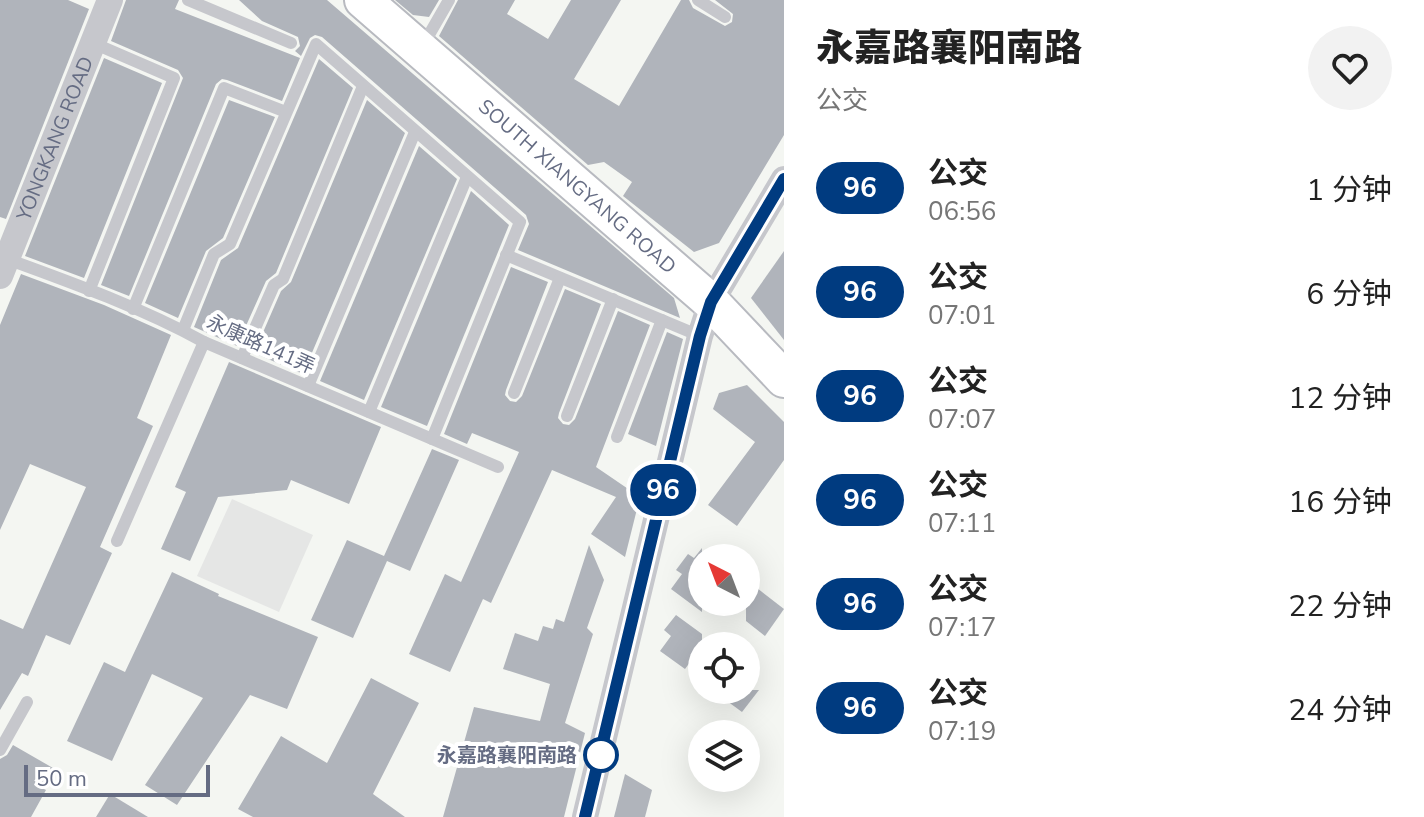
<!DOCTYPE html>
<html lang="zh">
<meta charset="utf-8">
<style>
:root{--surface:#fff;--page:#f2f2f2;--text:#222;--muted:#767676}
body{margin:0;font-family:"Nunito Sans","Noto Sans SC",sans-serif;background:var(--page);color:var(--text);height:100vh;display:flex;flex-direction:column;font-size:30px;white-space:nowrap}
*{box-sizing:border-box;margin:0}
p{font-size:26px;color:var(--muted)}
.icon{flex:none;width:44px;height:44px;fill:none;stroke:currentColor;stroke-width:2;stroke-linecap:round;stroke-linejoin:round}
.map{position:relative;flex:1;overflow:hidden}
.sheet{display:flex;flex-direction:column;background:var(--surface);width:640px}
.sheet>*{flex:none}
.badge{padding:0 16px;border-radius:26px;font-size:28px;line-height:52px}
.needle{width:52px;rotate:318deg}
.controls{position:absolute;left:688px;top:544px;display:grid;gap:16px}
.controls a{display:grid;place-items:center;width:72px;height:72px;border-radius:50%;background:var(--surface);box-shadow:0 8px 32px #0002;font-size:40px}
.scale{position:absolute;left:24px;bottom:20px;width:186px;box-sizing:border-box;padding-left:8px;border:4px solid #656c83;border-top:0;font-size:22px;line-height:28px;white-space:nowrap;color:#656c83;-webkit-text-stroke:6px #fff;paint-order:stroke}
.map>.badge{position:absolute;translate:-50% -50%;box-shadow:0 0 0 4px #fff}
.round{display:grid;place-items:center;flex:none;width:84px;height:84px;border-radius:42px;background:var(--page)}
.overview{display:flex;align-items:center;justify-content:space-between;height:136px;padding:0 32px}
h1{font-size:38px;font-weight:800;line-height:60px}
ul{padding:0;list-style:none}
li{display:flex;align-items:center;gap:24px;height:104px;padding:0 32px}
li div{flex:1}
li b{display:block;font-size:30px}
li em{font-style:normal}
li .badge{min-width:88px;font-weight:700;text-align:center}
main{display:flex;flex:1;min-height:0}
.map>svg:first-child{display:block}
.built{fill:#e5e6e5}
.building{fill:#b0b4bb}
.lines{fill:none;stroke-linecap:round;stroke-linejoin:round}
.secondary-casing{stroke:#b8bac0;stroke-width:40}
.lane{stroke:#c6c7cc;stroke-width:12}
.street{stroke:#c6c7cc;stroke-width:26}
.secondary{stroke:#fff;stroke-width:36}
.line-casing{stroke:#fff;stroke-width:18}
.line{stroke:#003b80;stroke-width:12}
.stop-dot{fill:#fff;stroke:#003b80;stroke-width:4}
.labels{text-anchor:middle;stroke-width:8;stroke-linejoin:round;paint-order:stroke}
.street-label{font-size:20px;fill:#656c83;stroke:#fff}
.stop-label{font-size:20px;font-weight:bold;fill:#656c83;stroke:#fff;text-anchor:end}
</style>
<main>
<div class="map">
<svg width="784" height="817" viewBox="0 0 784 817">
<rect width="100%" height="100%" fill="#f4f6f2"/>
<polygon class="built" points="232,499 313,535 279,612 197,576"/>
<g class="building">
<polygon points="0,0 68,0 89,9 6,219 0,217"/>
<polygon points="126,0 179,0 175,9 300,58 282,101 227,80 222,79 216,84 129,296 101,285 183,78 178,70 111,41"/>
<polygon points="239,0 327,0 674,298 680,318 518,250 529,224 526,215 322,37 315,35 310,38 301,56 295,51 300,46 298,37 262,21"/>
<polygon points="395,0 439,0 429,17 413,15"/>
<polygon points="458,0 515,0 507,14 548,39 571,0 621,0 574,79 619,106 681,0 689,0 693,8 725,26 732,22 733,14 715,0 784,0 784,135 719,243 694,252 623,196 632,182 604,162 588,165 439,36"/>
<polygon points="104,58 162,83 84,278 25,256"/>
<polygon points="319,59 353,88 276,273 266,281 237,346 194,327 221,260 238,248"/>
<polygon points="229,100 275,117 223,238 206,251 178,318 145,303"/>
<polygon points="367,100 405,133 303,374 254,353 281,291 291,282"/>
<polygon points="419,146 457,179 364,400 320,381"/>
<polygon points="471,191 509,225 427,426 381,407"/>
<polygon points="784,251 784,340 751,298"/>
<polygon points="511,267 548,282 506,390 505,395 510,401 516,402 522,396 565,289 601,304 559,413 558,418 563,424 569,425 575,419 618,311 650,325 596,467 640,497 625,557 591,534 616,497 552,470 491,603 483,599 450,672 409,654 445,574 461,582 519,452 472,433 467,444 444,434"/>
<polygon points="21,274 104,305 171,335 137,418 153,426 100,547 112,553 70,645 46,635 28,676 22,673 0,710 0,619 23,629 86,487 30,464 0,530 0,325"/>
<polygon points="667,332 683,339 656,446 628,434"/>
<polygon points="229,362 381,427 349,504 291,480 287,490 218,497 190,561 161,549 186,492 175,487"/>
<polygon points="747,385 784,422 784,460 737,526 708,505 755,442 713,409 719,393"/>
<polygon points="432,449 459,460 410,571 387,561 353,638 311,620 347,540 384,556"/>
<polygon points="589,545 604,580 587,628 593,634 565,723 585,733 564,817 443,817 474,707 540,721 550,684 503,669 515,633 538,641 543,626 553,629 556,619 564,622"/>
<polygon points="702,548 702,612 671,589 682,574 676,570 688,554 694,558"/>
<polygon points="172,572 219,594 218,596 318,637 287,709 250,695 177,805 145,785 203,698 152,674 112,761 67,741 104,662 125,672"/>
<polygon points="757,588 784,609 765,636 746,621 746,601"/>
<polygon points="676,615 702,634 702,646 685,669 660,651 671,636 664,630"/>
<polygon points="371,678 419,703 373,794 405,817 253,817 238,809 281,736 327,763"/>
<polygon points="712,690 759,690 742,712"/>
<polygon points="13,745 53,768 42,788 46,790 31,817 0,817 0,759 7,755"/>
<polygon points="625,774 652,790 645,817 614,817"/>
<polygon points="110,794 148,817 96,817"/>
</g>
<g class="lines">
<defs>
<g id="secondary">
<path id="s2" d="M 363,0 L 711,302 L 784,379"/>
</g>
</defs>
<use href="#secondary" class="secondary-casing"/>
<g class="lane">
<polyline points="188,0 291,43"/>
<polyline points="698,0 725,17"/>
<polyline points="422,47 449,0"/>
<polyline points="506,255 700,336"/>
<path d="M 7,259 C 73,283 142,308 204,342 L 498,467"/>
<polyline points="89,291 174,78 93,43"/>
<polyline points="133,309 224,88 286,112"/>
<polyline points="183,330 214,254 230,244 316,44 520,222 432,439"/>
<polyline points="242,358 274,285 283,279 363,86"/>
<polyline points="308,386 415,132"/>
<polyline points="514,393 560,278"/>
<polyline points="369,412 467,177"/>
<polyline points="567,416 613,299"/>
<polyline points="617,437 662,320"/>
<polyline points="117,541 204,342"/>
<polyline points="0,750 27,702"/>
</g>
<g class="street">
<path id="s1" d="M 0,276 L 110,0"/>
<polyline points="585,817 700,336 711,302 784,179"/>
</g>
<use href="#secondary" class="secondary"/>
</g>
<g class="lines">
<defs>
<polyline id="line" points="585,817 700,336 711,302 784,179"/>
</defs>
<use href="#line" class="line-casing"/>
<use href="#line" class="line"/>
</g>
<circle class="stop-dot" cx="601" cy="755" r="16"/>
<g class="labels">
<g class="street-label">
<text dy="7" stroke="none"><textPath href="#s1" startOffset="148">YONGKANG ROAD</textPath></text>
<text dy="7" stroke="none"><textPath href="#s2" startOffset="284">SOUTH XIANGYANG ROAD</textPath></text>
<text transform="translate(261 344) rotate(24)" y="7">永康路141弄</text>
</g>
<g class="stop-label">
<text x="577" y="762">永嘉路襄阳南路</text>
</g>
</g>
</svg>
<div class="controls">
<a><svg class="needle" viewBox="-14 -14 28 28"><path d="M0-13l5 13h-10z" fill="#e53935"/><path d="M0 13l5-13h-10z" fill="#767676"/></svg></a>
<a><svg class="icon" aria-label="locate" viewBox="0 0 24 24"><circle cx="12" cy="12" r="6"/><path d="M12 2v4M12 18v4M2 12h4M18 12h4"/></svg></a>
<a><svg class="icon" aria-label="layers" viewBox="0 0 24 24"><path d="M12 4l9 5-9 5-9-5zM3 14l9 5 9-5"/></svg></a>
</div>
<div class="scale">50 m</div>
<b class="badge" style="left:663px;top:490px;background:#003b80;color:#fff">96</b>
</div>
<section class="sheet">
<div class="overview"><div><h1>永嘉路襄阳南路</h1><p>公交</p></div><a class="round"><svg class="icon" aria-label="heart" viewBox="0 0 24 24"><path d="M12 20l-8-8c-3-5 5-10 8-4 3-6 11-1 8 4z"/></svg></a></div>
<ul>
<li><span class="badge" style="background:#003b80;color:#fff">96</span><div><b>公交</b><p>06:56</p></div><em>1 分钟</em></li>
<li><span class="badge" style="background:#003b80;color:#fff">96</span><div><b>公交</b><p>07:01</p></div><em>6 分钟</em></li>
<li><span class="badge" style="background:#003b80;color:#fff">96</span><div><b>公交</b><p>07:07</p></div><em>12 分钟</em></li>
<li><span class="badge" style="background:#003b80;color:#fff">96</span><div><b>公交</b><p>07:11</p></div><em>16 分钟</em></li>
<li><span class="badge" style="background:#003b80;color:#fff">96</span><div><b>公交</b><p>07:17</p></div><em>22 分钟</em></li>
<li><span class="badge" style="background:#003b80;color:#fff">96</span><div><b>公交</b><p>07:19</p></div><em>24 分钟</em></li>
</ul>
</section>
</main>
